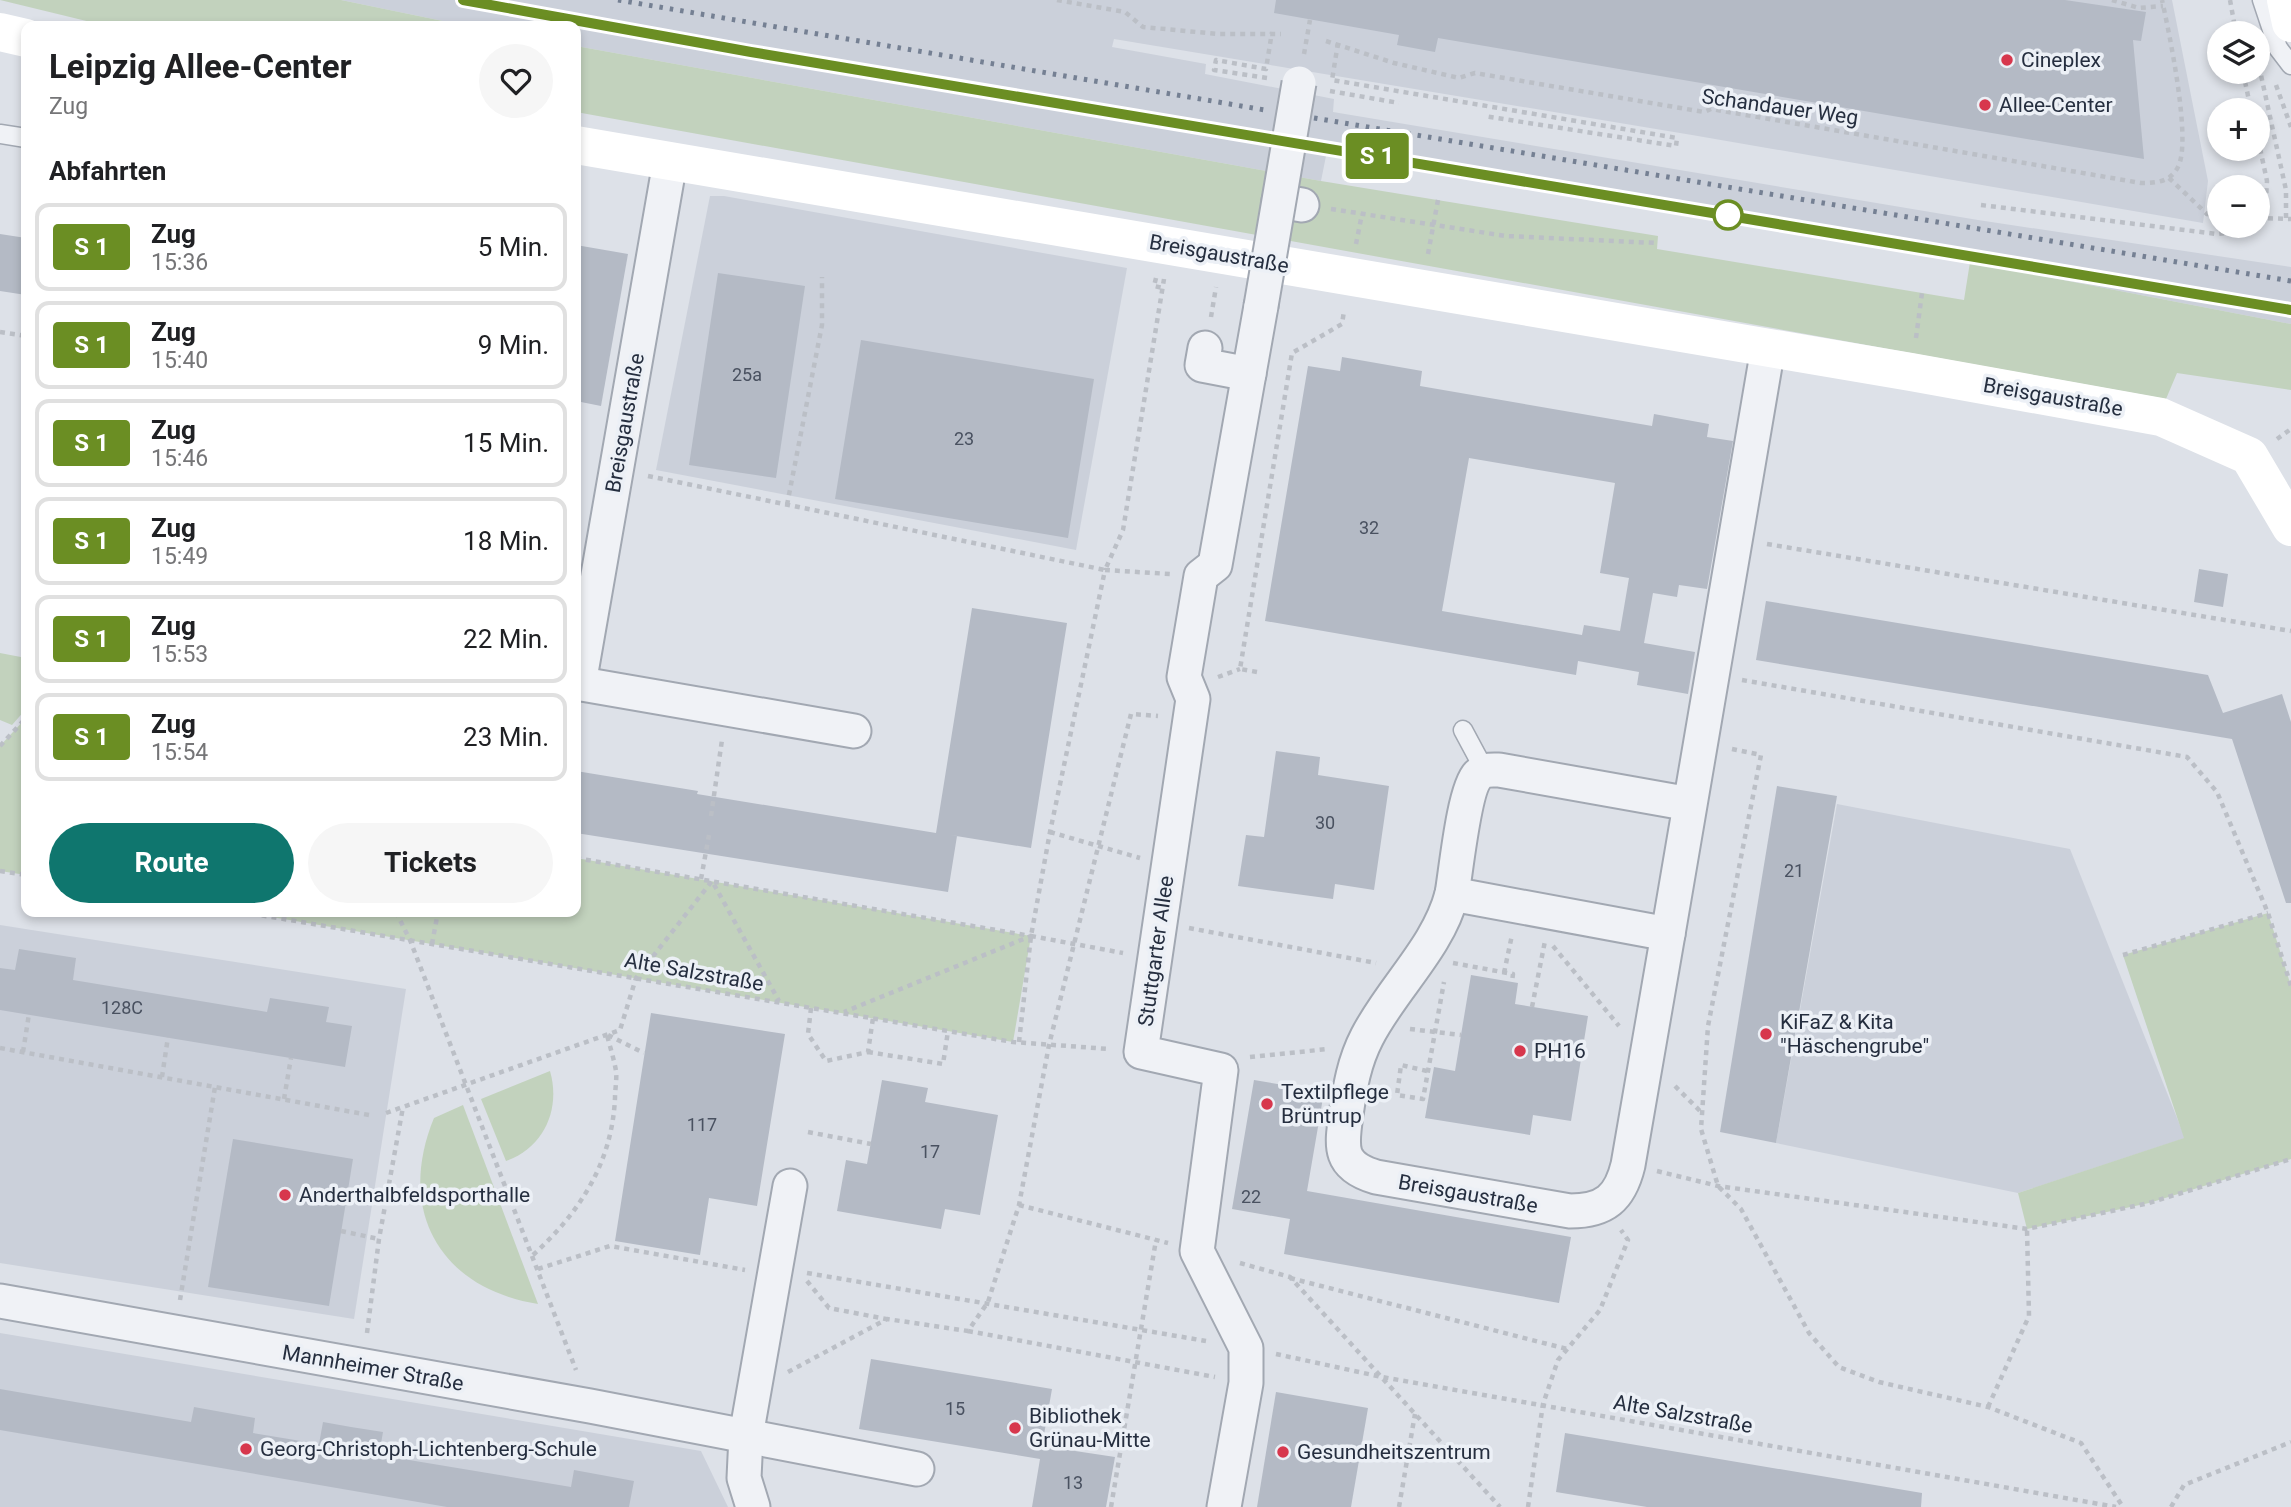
<!DOCTYPE html>
<html lang="de">
<meta charset="utf-8">
<style>
:root{--surface:#fff;--page:#f6f6f6;--text:#202124;--muted:#757577;--line:#e0e0e0;--accent:#0f766e}
body{margin:0;font-family:Roboto,sans-serif;background:var(--page);color:var(--text);height:100vh;display:flex;flex-direction:column;font-size:26px;white-space:nowrap}
*{box-sizing:border-box;margin:0}
p{font-size:23px;color:var(--muted)}
.icon{flex:none;width:38px;height:38px;fill:none;stroke:currentColor;stroke-width:2;stroke-linecap:round;stroke-linejoin:round}
.map{position:relative;flex:1;overflow:hidden}
.sheet{position:absolute;left:21px;top:21px;width:560px;height:896px;display:flex;flex-direction:column;background:var(--surface);border-radius:14px;box-shadow:0 4px 10px #0003}
.sheet>*{flex:none}
.badge{padding:0 14px;border-radius:5px;font-size:24px;line-height:46px}
.fabs{position:absolute;left:2207px;top:21px;display:grid;gap:14px}
.fabs a{display:grid;place-items:center;width:63px;height:63px;border-radius:50%;background:var(--surface);box-shadow:0 4px 10px #0003;font-size:35px}
.map>.badge{position:absolute;translate:-50% -50%;box-shadow:0 0 0 4px #fff}
h2{padding:0 28px;font-size:26px;line-height:63px}
.round{display:grid;place-items:center;flex:none;width:74px;height:74px;border-radius:37px;background:var(--page)}
.overview{display:flex;align-items:center;justify-content:space-between;height:119px;padding:0 28px}
h1{font-size:33px;font-weight:700;line-height:52px}
.primary-button{display:flex;gap:14px;margin-top:auto;padding:14px 28px}
.primary-button a{flex:1;height:80px;border-radius:42px;background:var(--accent);color:#fff;font-size:28px;font-weight:700;line-height:80px;text-align:center}
.primary-button a+a{background:var(--page);color:var(--text)}
ul{padding:0;list-style:none}
li{display:flex;align-items:center;gap:21px;height:88px;margin:0 14px 10px;padding:0 14px;border:4px solid var(--line);border-radius:14px}
li div{flex:1}
li b{display:block;font-size:26px}
li em{font-style:normal}
li .badge{min-width:77px;font-weight:700;text-align:center}
.map>svg:first-child{display:block}
.built{fill:#cbd0da}
.green{fill:#c2d2bd}
.building{fill:#b4bac5;fill-rule:evenodd}
.lines{fill:none;stroke-linecap:round;stroke-linejoin:round}
.lane-casing{stroke:#a2a8b2;stroke-width:21}
.street-casing{stroke:#a2a8b2;stroke-width:37}
.path{stroke:#bbbfc6;stroke-width:4.5;stroke-dasharray:5 5;stroke-linecap:butt}
.lane{stroke:#f0f2f6;stroke-width:18}
.street{stroke:#f0f2f6;stroke-width:33}
.secondary{stroke:#fff;stroke-width:38}
.rail{stroke:#758093;stroke-width:5;stroke-dasharray:3.5 7;stroke-linecap:butt}
.street-bridge-casing{stroke:#a2a8b2;stroke-width:37;stroke-linecap:butt}
.street-bridge{stroke:#f0f2f6;stroke-width:33}
.line-casing{stroke:#fff;stroke-width:16}
.line{stroke:#6b8e23;stroke-width:10}
.poi-dot{fill:#d7374d;stroke:#ecf0f6;stroke-width:2.5}
.stop-dot{fill:#fff;stroke:#6b8e23;stroke-width:3.5}
.labels{text-anchor:middle;stroke-width:7;stroke-linejoin:round;paint-order:stroke}
.number-label{font-size:18px;fill:#495160}
.poi-label{font-size:21px;fill:#252e3f;stroke:#ecf0f6;text-anchor:start}
.street-label{font-size:21px;fill:#252e3f;stroke:#ecf0f6}
</style>
<div class="map">
<svg width="2291" height="1507" viewBox="0 0 2291 1507">
<rect width="100%" height="100%" fill="#dde1e8"/>
<g class="built">
<polygon points="341,0 2172,0 2208,181 2203,223 1692,135 1114,39 1112,47 1206,64 1205,74 1334,99 1333,112 1978,220 2291,267 2291,324 1970,262 1326,156 1321,181 576,46 576,26 467,26"/>
<polygon points="710,196 724,196 1127,268 1076,550 656,470"/>
<polygon points="1837,804 2070,849 2185,1138 2018,1193 1776,1143"/>
<polygon points="0,925 406,989 354,1319 0,1263"/>
<polygon points="0,1333 701,1451 728,1507 0,1507"/>
</g>
<g class="green">
<polygon points="0,0 341,0 467,26 107,26"/>
<polygon points="576,46 1321,181 1658,236 1657,249 1922,293 1964,300 1970,262 2291,324 2291,390 2177,373 2166,399 576,112"/>
<polygon points="0,653 26,658 26,709 12,725 0,720"/>
<polygon points="26,718 26,875 0,871 0,746"/>
<polygon points="576,858 1031,936 1013,1042 242,912 576,912"/>
<polygon points="2268,913 2291,986 2291,1159 2149,1203 2027,1229 2018,1193 2184,1138 2123,955"/>
<path d="M 550,1071 C 561,1109 544,1148 506,1161 L 481,1099 Z"/>
<path d="M 463,1105 L 538,1304 C 439,1288 396,1210 434,1118 Z"/>
</g>
<g class="building">
<polygon points="1276,0 2065,0 2146,12 2141,41 2133,40 2144,159 1438,38 1435,52 1397,45 1399,35 1274,13"/>
<polygon points="0,234 26,238 26,295 0,291"/>
<polygon points="576,245 628,254 601,406 576,401"/>
<polygon points="718,273 805,286 776,478 689,465"/>
<polygon points="861,340 1094,379 1068,538 835,499"/>
<path d="M 1342,357 L 1422,371 L 1420,386 L 1652,426 L 1654,414 L 1709,424 L 1707,437 L 1733,441 L 1707,589 L 1679,585 L 1677,597 L 1653,593 L 1644,643 L 1695,652 L 1688,694 L 1637,685 L 1639,672 L 1578,661 L 1576,675 L 1265,621 L 1308,366 L 1340,371 ZM 1469,458 L 1615,483 L 1600,573 L 1629,578 L 1620,631 L 1584,625 L 1582,635 L 1442,611 Z"/>
<polygon points="2199,569 2228,574 2223,607 2194,602"/>
<polygon points="1766,601 2208,675 2223,713 2282,694 2291,722 2291,903 2286,903 2232,739 1756,660"/>
<polygon points="972,608 1067,623 1031,848 950,835 957,836 948,892 576,833 576,771 698,791 697,794 936,833"/>
<polygon points="1276,751 1320,757 1318,775 1389,786 1374,890 1335,884 1333,899 1238,886 1246,835 1264,837"/>
<polygon points="1777,786 1837,796 1776,1143 1720,1132"/>
<polygon points="19,949 76,958 73,980 267,1012 270,998 329,1007 326,1022 352,1026 345,1067 0,1010 0,968 15,970"/>
<polygon points="1471,975 1518,983 1515,1004 1588,1016 1571,1121 1533,1115 1530,1135 1425,1118 1434,1067 1455,1071"/>
<polygon points="651,1013 785,1034 757,1206 709,1198 700,1255 615,1241"/>
<polygon points="882,1080 928,1088 925,1102 998,1115 980,1215 945,1209 941,1229 837,1211 846,1160 867,1164"/>
<polygon points="1254,1080 1324,1092 1307,1191 1571,1237 1559,1303 1284,1254 1290,1219 1232,1209"/>
<polygon points="233,1139 353,1159 329,1306 208,1287"/>
<polygon points="871,1359 1052,1389 1042,1446 1115,1457 1106,1507 1032,1507 1040,1459 859,1429"/>
<polygon points="0,1389 191,1422 194,1407 255,1418 253,1433 319,1444 323,1422 351,1427 383,1432 379,1455 571,1487 574,1470 634,1481 629,1507 447,1507 0,1430"/>
<polygon points="1276,1392 1368,1408 1351,1507 1257,1507"/>
<polygon points="1565,1433 1922,1493 1921,1507 1647,1507 1556,1492"/>
</g>
<g class="lines">
<defs>
<g id="lane">
<polyline points="2262,0 2278,48 2291,65"/>
<polyline points="0,134 26,138"/>
<polyline points="1463,730 1485,771"/>
</g>
<g id="street">
<polyline points="1279,201 1302,205"/>
<polyline points="1205,348 1202,365 1249,374"/>
<polyline points="576,683 854,731"/>
<polyline points="579,684 670,162"/>
<path d="M 1690,804 L 1499,770 C 1491,770 1484,769 1478,775 C 1464,789 1456,871 1452,894 L 1668,934 L 1768,348"/>
<path d="M 1452,894 C 1438,948 1392,988 1367,1037 C 1354,1062 1350,1087 1346,1115 C 1341,1148 1339,1166 1376,1177 L 1570,1211 C 1605,1211 1620,1198 1628,1165 L 1668,934"/>
<polyline points="0,1301 590,1406 917,1469"/>
<polyline points="753,1507 744,1478 746,1436 790,1186"/>
<polyline points="1224,1507 1246,1383 1246,1348 1197,1251 1221,1070 1141,1052 1193,699 1184,677 1201,576 1215,565 1261,306"/>
</g>
</defs>
<use href="#lane" class="lane-casing"/>
<use href="#street" class="street-casing"/>
<g class="path">
<polyline points="1057,0 1125,12 1143,27 1218,34 1281,34"/>
<polyline points="2112,0 2139,8 2163,6"/>
<polyline points="2230,0 2236,33"/>
<path d="M 1326,41 L 1394,63 L 1459,78 L 1475,73 L 1704,112 L 1711,109 L 2141,183 C 2157,183 2170,182 2178,167 C 2192,141 2169,32 2162,0"/>
<polyline points="1338,43 1332,80 1677,138 1676,146 1484,116"/>
<polyline points="1304,54 1310,20"/>
<polyline points="2259,66 2286,190 2286,219"/>
<polyline points="2243,72 2251,110"/>
<polyline points="1267,78 1214,70 1216,60 1266,69 1272,32"/>
<polyline points="2276,85 2291,127"/>
<polyline points="1330,91 1399,103"/>
<polyline points="2258,139 2267,181 2265,218"/>
<polyline points="2169,178 2207,214 2219,215"/>
<polyline points="1981,205 2217,234 2253,230 2254,226"/>
<polyline points="1331,209 1506,236 1657,243"/>
<polyline points="2258,218 2291,219"/>
<polyline points="1356,244 1362,214"/>
<polyline points="1428,254 1438,200"/>
<polyline points="1156,278 1154,286 1163,288"/>
<polyline points="1211,317 1216,287"/>
<polyline points="0,332 26,336"/>
<polyline points="1916,338 1922,293"/>
<polyline points="2277,439 2291,429"/>
<polyline points="648,476 1105,570 1123,530 1164,279"/>
<polyline points="787,505 822,325 822,277"/>
<polyline points="1767,544 2291,631"/>
<polyline points="1257,672 1240,669 1292,353 1342,324 1344,311"/>
<polyline points="1218,677 1240,669"/>
<polyline points="1742,680 2187,757 2217,792 2268,913 2291,986"/>
<polyline points="0,746 26,718"/>
<polyline points="1732,749 1761,755 1708,1026 1701,1129 1718,1186 1741,1209 1809,1333 1839,1367 1879,1382 1988,1407 2081,1443 2123,1507"/>
<polyline points="711,816 722,740"/>
<polyline points="1050,832 1140,858"/>
<polyline points="576,858 1031,936 844,1012"/>
<polyline points="0,871 26,875"/>
<polyline points="701,879 709,835"/>
<polyline points="242,912 1013,1042 1109,1049"/>
<polyline points="396,912 410,940 576,1370"/>
<polyline points="1189,928 1376,963"/>
<polyline points="1031,936 1123,953"/>
<polyline points="432,944 438,912"/>
<polyline points="1553,946 1619,1026"/>
<polyline points="2123,955 2268,913"/>
<polyline points="1453,963 1513,974 1512,982"/>
<polyline points="1504,973 1512,935"/>
<polyline points="1532,1007 1545,941"/>
<polyline points="811,1008 808,1034 826,1061 868,1052 873,1018"/>
<polyline points="1410,1029 1461,1035"/>
<polyline points="608,1035 644,1053"/>
<polyline points="1019,1042 1031,936 1050,832 1105,570 1170,574"/>
<polyline points="0,1048 369,1115"/>
<polyline points="23,1052 29,1014"/>
<polyline points="868,1052 943,1064 948,1031"/>
<polyline points="1250,1057 1328,1049"/>
<polyline points="1427,1071 1401,1065 1397,1095 1423,1099 1444,982"/>
<polyline points="162,1077 168,1037"/>
<polyline points="1675,1086 1701,1112"/>
<polyline points="284,1099 291,1058"/>
<polyline points="386,1113 620,1030 636,978 712,881 779,1001"/>
<polyline points="808,1132 871,1144"/>
<polyline points="1657,1171 1718,1186 2027,1229 2149,1203 2291,1159"/>
<polyline points="1019,1205 1168,1243"/>
<polyline points="341,1231 379,1239"/>
<path d="M 533,1255 C 580,1212 612,1163 615,1098 C 615,1089 617,1080 616,1071 C 614,1059 610,1047 607,1035"/>
<polyline points="1240,1263 1290,1277 1500,1507"/>
<polyline points="538,1269 610,1246 745,1270"/>
<polyline points="807,1273 1206,1341"/>
<polyline points="1290,1278 1567,1349"/>
<polyline points="807,1281 829,1308 886,1319"/>
<polyline points="180,1300 215,1087"/>
<polyline points="968,1331 1215,1377"/>
<polyline points="367,1333 379,1239 403,1107"/>
<polyline points="1276,1354 1382,1377 2116,1507"/>
<polyline points="788,1372 887,1319 968,1331 988,1302 1019,1205 1049,1045 1131,714 1158,716"/>
<polyline points="1988,1407 2029,1316 2027,1229"/>
<polyline points="1111,1507 1156,1240"/>
<polyline points="1399,1507 1415,1414"/>
<polyline points="1528,1507 1543,1404 1558,1360 1600,1310 1628,1240 1621,1230"/>
<polyline points="2171,1507 2184,1485 2291,1442"/>
</g>
<use href="#lane" class="lane"/>
<use href="#street" class="street"/>
<g class="secondary">
<polyline points="2286,0 2291,23"/>
<polyline points="0,32 26,38"/>
<polyline points="576,145 1911,372 2161,417 2249,456 2291,527"/>
</g>
<g class="rail">
<polyline points="463,0 751,52 1261,137"/>
<polyline points="618,0 1265,110"/>
<polyline points="1314,118 2291,281"/>
<polyline points="1310,145 2291,310"/>
</g>
<defs>
<polyline id="street-bridge" points="1261,306 1299,83"/>
</defs>
<use href="#street-bridge" class="street-bridge-casing"/>
<use href="#street-bridge" class="street-bridge"/>
</g>
<g class="lines">
<defs>
<polyline id="line" points="463,0 751,52 2291,310"/>
</defs>
<use href="#line" class="line-casing"/>
<use href="#line" class="line"/>
</g>
<g class="poi-dot">
<circle cx="2007" cy="60" r="7"/>
<circle cx="1985" cy="105" r="7"/>
<circle cx="1766" cy="1034" r="7"/>
<circle cx="1520" cy="1051" r="7"/>
<circle cx="1267" cy="1104" r="7"/>
<circle cx="285" cy="1195" r="7"/>
<circle cx="1015" cy="1428" r="7"/>
<circle cx="246" cy="1449" r="7"/>
<circle cx="1283" cy="1452" r="7"/>
</g>
<circle class="stop-dot" cx="1728" cy="215" r="14"/>
<g class="labels">
<g class="number-label">
<text x="747" y="381">25a</text>
<text x="964" y="445">23</text>
<text x="1369" y="534">32</text>
<text x="1325" y="829">30</text>
<text x="1794" y="877">21</text>
<text x="122" y="1014">128C</text>
<text x="702" y="1131">117</text>
<text x="930" y="1158">17</text>
<text x="1251" y="1203">22</text>
<text x="955" y="1415">15</text>
<text x="1073" y="1489">13</text>
</g>
<g class="poi-label">
<text x="2021" y="67">Cineplex</text>
<text x="1999" y="112">Allee-Center</text>
<text x="1780" y="1029">KiFaZ &amp; Kita<tspan x="1780" dy="24">"Häschengrube"</tspan></text>
<text x="1534" y="1058">PH16</text>
<text x="1281" y="1099">Textilpflege<tspan x="1281" dy="24">Brüntrup</tspan></text>
<text x="299" y="1202">Anderthalbfeldsporthalle</text>
<text x="1029" y="1423">Bibliothek<tspan x="1029" dy="24">Grünau-Mitte</tspan></text>
<text x="260" y="1456">Georg-Christoph-Lichtenberg-Schule</text>
<text x="1297" y="1459">Gesundheitszentrum</text>
</g>
<g class="street-label">
<text transform="translate(1780 107) rotate(8)" y="7">Schandauer Weg</text>
<text transform="translate(1219 254) rotate(10)" y="7">Breisgaustraße</text>
<text transform="translate(2053 397) rotate(10)" y="7">Breisgaustraße</text>
<text transform="translate(625 423) rotate(-80)" y="7">Breisgaustraße</text>
<text transform="translate(1156 951) rotate(-82)" y="7">Stuttgarter Allee</text>
<text transform="translate(694 972) rotate(10)" y="7">Alte Salzstraße</text>
<text transform="translate(1468 1194) rotate(10)" y="7">Breisgaustraße</text>
<text transform="translate(373 1368) rotate(10)" y="7">Mannheimer Straße</text>
<text transform="translate(1683 1414) rotate(10)" y="7">Alte Salzstraße</text>
</g>
</g>
</svg>
<div class="fabs">
<a><svg class="icon" aria-label="layers" viewBox="0 0 24 24"><path d="M12 4l9 5-9 5-9-5zM3 14l9 5 9-5"/></svg></a>
<a>+</a>
<a>−</a>
</div>
<b class="badge" style="left:1377px;top:156px;background:#6b8e23;color:#fff">S 1</b>
<section class="sheet">
<div class="overview"><div><h1>Leipzig Allee-Center</h1><p>Zug</p></div><a class="round"><svg class="icon" aria-label="heart" viewBox="0 0 24 24"><path d="M12 20l-8-8c-3-5 5-10 8-4 3-6 11-1 8 4z"/></svg></a></div>
<h2>Abfahrten</h2>
<ul>
<li><span class="badge" style="background:#6b8e23;color:#fff">S 1</span><div><b>Zug</b><p>15:36</p></div><em>5 Min.</em></li>
<li><span class="badge" style="background:#6b8e23;color:#fff">S 1</span><div><b>Zug</b><p>15:40</p></div><em>9 Min.</em></li>
<li><span class="badge" style="background:#6b8e23;color:#fff">S 1</span><div><b>Zug</b><p>15:46</p></div><em>15 Min.</em></li>
<li><span class="badge" style="background:#6b8e23;color:#fff">S 1</span><div><b>Zug</b><p>15:49</p></div><em>18 Min.</em></li>
<li><span class="badge" style="background:#6b8e23;color:#fff">S 1</span><div><b>Zug</b><p>15:53</p></div><em>22 Min.</em></li>
<li><span class="badge" style="background:#6b8e23;color:#fff">S 1</span><div><b>Zug</b><p>15:54</p></div><em>23 Min.</em></li>
</ul>
<div class="primary-button"><a>Route</a><a>Tickets</a></div>
</section>
</div>
